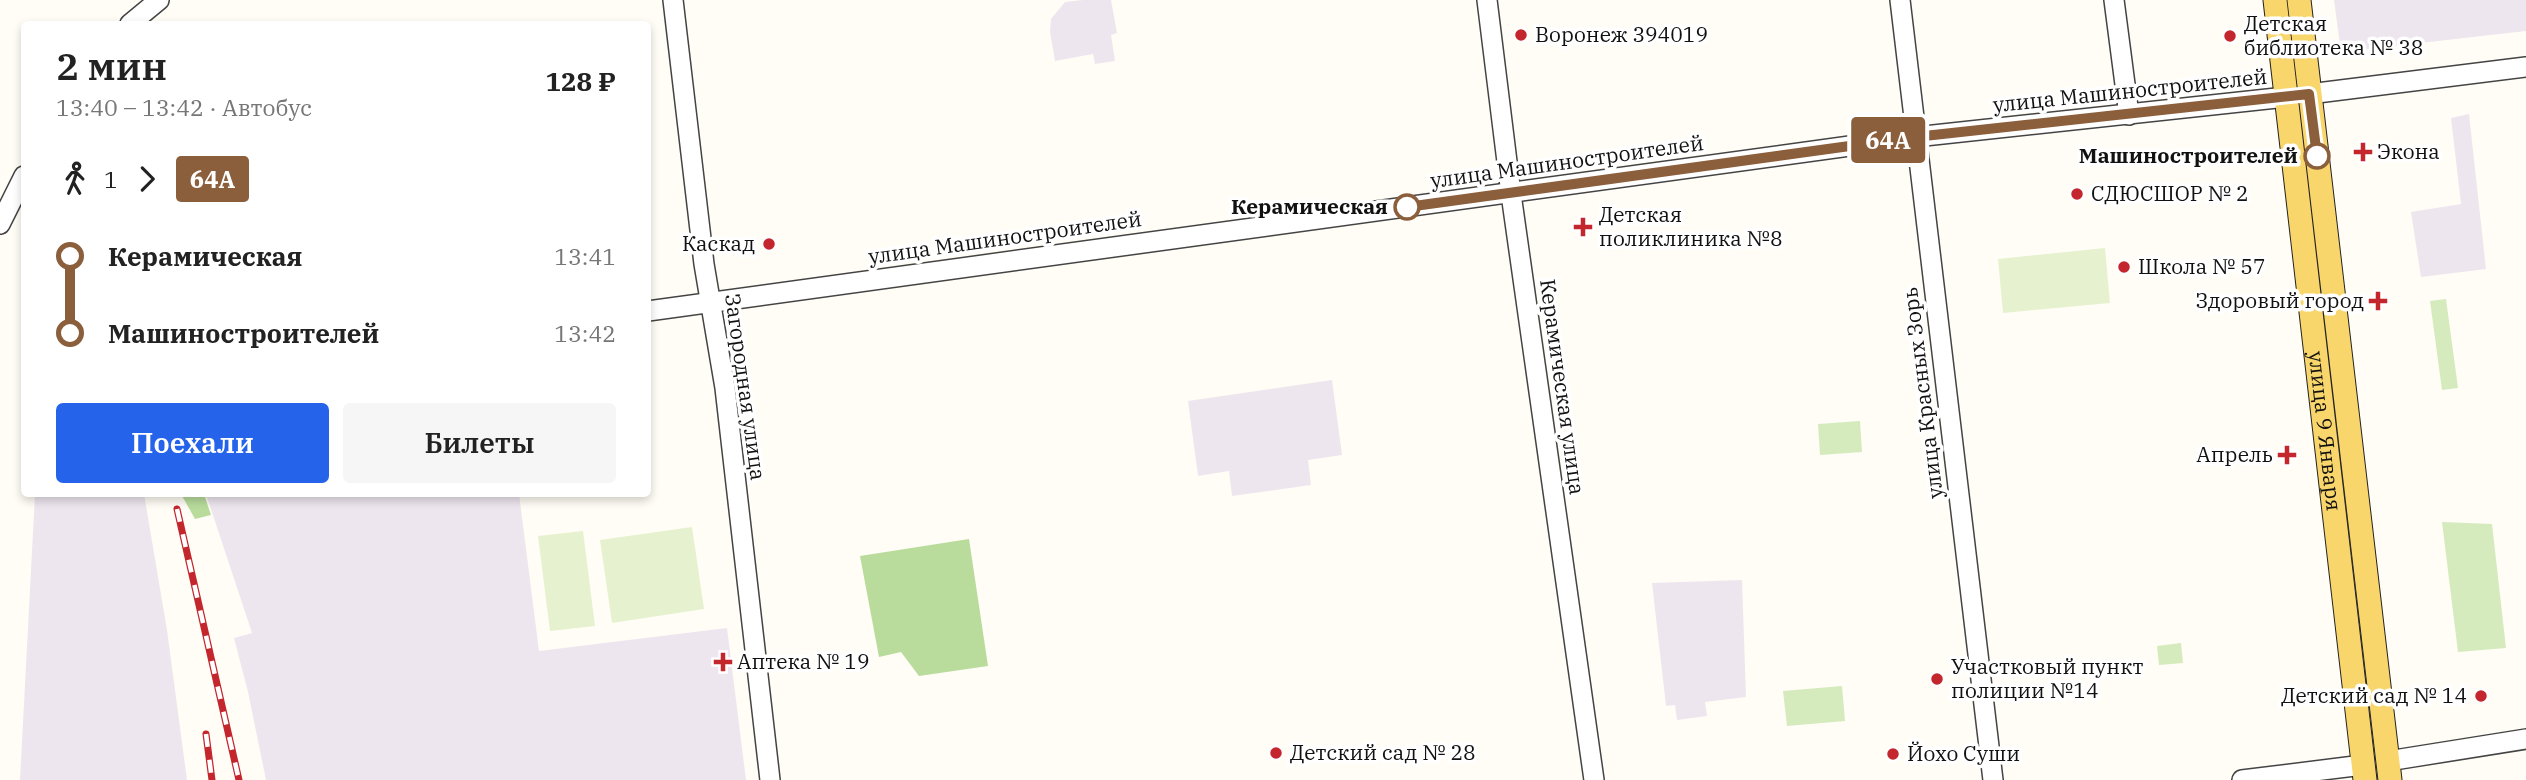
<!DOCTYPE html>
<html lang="ru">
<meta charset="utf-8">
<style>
:root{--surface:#fff;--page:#f6f6f6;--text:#222;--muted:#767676;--accent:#2563eb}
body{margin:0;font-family:"IBM Plex Serif",serif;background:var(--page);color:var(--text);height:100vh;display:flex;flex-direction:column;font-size:26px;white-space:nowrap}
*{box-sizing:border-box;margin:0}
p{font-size:23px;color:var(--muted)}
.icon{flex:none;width:38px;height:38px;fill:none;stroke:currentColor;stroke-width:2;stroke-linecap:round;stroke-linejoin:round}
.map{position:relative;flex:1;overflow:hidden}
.sheet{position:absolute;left:21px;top:21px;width:630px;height:476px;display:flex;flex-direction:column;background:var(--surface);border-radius:7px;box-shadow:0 4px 10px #0003}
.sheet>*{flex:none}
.badge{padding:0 14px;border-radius:5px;font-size:24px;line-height:46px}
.map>.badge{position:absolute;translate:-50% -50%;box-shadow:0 0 0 4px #fff}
.legs{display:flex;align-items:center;gap:10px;height:77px;padding:0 35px;font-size:23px}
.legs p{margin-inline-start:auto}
.overview{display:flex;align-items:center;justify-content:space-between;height:119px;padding:0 35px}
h1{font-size:38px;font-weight:600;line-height:52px}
.cta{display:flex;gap:14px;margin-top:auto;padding:14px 35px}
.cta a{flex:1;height:80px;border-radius:7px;background:var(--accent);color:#fff;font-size:28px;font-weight:600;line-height:80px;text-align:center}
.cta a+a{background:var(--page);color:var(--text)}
ul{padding:0 35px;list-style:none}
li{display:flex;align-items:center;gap:24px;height:77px;font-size:26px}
li i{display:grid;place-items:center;width:10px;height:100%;margin:0 9px;background:currentColor}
li i::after{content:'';width:18px;height:18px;margin:-9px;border:5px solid;border-radius:50%;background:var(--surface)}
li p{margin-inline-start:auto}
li:first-child i{background:linear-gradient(#0000 50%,currentColor 0)}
li:last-child i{background:linear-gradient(currentColor 50%,#0000 0)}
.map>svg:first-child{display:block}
.industrial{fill:#eee6ef}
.green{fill:#d5ebbd}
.forest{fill:#b9dc9c}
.pitch{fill:#e6f2cf}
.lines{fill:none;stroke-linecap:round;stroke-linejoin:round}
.minor-casing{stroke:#444;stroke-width:22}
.major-casing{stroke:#222;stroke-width:25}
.minor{stroke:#fff;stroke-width:19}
.major{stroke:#f9d66b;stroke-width:23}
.rail-casing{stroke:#c4262e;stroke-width:7}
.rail{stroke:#fff;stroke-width:4.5;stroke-dasharray:13;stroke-linecap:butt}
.line-1-casing{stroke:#fff;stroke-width:16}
.line-1{stroke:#8b5e3c;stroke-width:10}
.poi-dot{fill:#c4262e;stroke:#fff;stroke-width:2.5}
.stop-1-dot{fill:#fff;stroke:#8b5e3c;stroke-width:3.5}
.labels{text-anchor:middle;stroke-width:7;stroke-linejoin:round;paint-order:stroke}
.poi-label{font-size:21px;fill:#111;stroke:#fff;text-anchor:start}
.street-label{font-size:21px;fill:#111;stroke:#fff}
.stop-label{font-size:21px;font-weight:bold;fill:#111;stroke:#fff;text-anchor:end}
</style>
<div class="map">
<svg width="2526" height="780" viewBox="0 0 2526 780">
<rect width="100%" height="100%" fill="#fffdf5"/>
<g class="industrial">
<polygon points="1083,0 1111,0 1117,33 1111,35 1115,61 1095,64 1093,54 1055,61 1050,32 1051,19 1065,2"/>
<polygon points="2334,0 2526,0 2526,31 2341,52"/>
<polygon points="2469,114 2486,269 2421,277 2411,212 2461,204 2451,118"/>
<polygon points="1332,380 1342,455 1308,460 1311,485 1232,496 1229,471 1198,476 1188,401"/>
<polygon points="35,494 144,494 167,630 187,780 20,780"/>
<polygon points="206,494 519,494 539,651 727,628 746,780 266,780 248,692 234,638 252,633"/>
<polygon points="1742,580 1746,697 1705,702 1707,716 1677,720 1675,705 1666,706 1652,583"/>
</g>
<g class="green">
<polygon points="2446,299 2458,388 2442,390 2430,301"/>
<polygon points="1860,421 1862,452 1820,455 1818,424"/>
<polygon points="2442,522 2492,524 2506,648 2458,652"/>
<polygon points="2181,643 2183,663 2159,665 2157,646"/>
<polygon points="1842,686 1845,721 1787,726 1783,691"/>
</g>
<g class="forest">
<polygon points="181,494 204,494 211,515 195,519"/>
<polygon points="969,539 988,666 919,676 901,652 879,657 860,556"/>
</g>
<g class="pitch">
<polygon points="2105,248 2110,303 2003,313 1998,259"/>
<polygon points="692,527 704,609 612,623 600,540"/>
<polygon points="583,531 595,626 550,631 538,536"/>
</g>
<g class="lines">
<defs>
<g id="minor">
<polyline points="673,0 704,264 725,388 770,780"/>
<polyline points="1487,0 1511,194 1594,780"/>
<polyline points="1900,0 1993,780"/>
<polyline points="2114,0 2129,115"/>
<polyline points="130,24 159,0"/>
<polyline points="2309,94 2526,67"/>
<polyline points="0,224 24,176"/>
<polyline points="648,311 1915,137 2286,97"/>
<polyline points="2388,761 2526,739"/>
<polyline points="2242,780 2363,765"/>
</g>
<g id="major">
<path id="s1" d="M 2275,0 L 2365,780"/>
<polyline points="2299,0 2390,780"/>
</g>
</defs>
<use href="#minor" class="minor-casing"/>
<use href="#major" class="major-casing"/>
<use href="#minor" class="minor"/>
<use href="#major" class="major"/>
<defs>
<g id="rail">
<polyline points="177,509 239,780"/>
<polyline points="206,734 212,780"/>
</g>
</defs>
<use href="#rail" class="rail-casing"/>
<use href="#rail" class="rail"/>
</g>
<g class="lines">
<defs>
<polyline id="line-1" points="1407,207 1915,137 2309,94 2317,156"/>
</defs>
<use href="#line-1" class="line-1-casing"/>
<use href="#line-1" class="line-1"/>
</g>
<g class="poi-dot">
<circle cx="1521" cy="35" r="7"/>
<circle cx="2230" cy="36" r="7"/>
<path d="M2359.5 141.5h7v7h7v7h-7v7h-7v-7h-7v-7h7z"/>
<circle cx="2077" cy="194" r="7"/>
<path d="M1579.5 216.5h7v7h7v7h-7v7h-7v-7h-7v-7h7z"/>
<circle cx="769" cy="244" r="7"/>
<circle cx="2124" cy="267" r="7"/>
<path d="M2374.5 290.5h7v7h7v7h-7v7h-7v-7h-7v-7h7z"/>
<path d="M2283.5 444.5h7v7h7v7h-7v7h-7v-7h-7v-7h7z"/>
<path d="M719.5 651.5h7v7h7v7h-7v7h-7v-7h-7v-7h7z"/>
<circle cx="1937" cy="679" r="7"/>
<circle cx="2481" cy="696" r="7"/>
<circle cx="1276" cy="753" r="7"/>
<circle cx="1893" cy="754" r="7"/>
</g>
<g class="stop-1-dot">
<circle cx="2317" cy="156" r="12"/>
<circle cx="1407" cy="207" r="12"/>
</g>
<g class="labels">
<g class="poi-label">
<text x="2244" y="31">Детская<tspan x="2244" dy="24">библиотека № 38</tspan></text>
<text x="1535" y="42">Воронеж 394019</text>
<text x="2377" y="159">Экона</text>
<text x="2091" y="201">СДЮСШОР № 2</text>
<text x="1599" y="222">Детская<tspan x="1599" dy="24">поликлиника №8</tspan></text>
<text x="755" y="251" text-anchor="end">Каскад</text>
<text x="2138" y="274">Школа № 57</text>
<text x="2364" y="308" text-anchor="end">Здоровый город</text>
<text x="2273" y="462" text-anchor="end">Апрель</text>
<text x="737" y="669">Аптека № 19</text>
<text x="1951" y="674">Участковый пункт<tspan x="1951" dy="24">полиции №14</tspan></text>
<text x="2467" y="703" text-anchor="end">Детский сад № 14</text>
<text x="1290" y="760">Детский сад № 28</text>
<text x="1907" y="761">Йохо Суши</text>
</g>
<g class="street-label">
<text transform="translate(2130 91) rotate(-6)" y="7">улица Машиностроителей</text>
<text transform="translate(1567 162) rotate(-8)" y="7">улица Машиностроителей</text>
<text transform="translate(1005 238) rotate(-8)" y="7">улица Машиностроителей</text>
<text transform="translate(745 387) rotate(82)" y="7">Загородная улица</text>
<text transform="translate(1562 387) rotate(82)" y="7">Керамическая улица</text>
<text transform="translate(1923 393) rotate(-97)" y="7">улица Красных Зорь</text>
<text dy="7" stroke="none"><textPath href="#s1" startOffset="434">улица 9 Января</textPath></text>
</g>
<g class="stop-label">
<text x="2298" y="163">Машиностроителей</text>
<text x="1388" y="214">Керамическая</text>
</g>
</g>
</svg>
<b class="badge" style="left:1888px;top:140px;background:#8b5e3c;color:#fff">64А</b>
<section class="sheet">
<div class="overview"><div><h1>2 мин</h1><p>13:40 – 13:42 · Автобус</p></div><b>128 ₽</b></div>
<div class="legs"><svg class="icon" aria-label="walk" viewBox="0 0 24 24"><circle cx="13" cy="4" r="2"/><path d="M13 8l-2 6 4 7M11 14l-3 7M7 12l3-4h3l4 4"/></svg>1<svg class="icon" aria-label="forward" viewBox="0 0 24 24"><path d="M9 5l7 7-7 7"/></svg><b class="badge" style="background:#8b5e3c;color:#fff">64А</b></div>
<ul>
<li><i style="color:#8b5e3c"></i><b>Керамическая</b><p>13:41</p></li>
<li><i style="color:#8b5e3c"></i><b>Машиностроителей</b><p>13:42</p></li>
</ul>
<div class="cta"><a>Поехали</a><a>Билеты</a></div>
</section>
</div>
